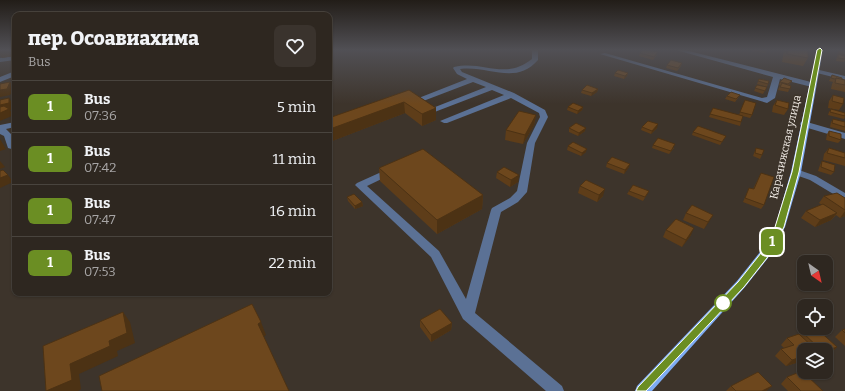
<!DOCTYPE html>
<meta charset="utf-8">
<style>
:root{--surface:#2e2720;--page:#3a332d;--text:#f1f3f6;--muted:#a7a5a5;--line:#49443e}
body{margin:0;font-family:Bitter,serif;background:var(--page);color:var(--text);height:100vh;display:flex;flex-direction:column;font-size:15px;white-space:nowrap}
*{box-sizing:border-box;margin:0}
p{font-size:13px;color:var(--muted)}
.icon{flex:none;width:22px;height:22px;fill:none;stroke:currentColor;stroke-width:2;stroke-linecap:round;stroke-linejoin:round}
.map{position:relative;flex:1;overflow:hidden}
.drawer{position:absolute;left:12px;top:12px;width:320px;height:284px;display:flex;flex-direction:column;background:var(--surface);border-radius:8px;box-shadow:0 1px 3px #0004,0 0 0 1px var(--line)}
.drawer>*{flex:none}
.badge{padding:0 8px;border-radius:6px;font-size:14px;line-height:26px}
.needle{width:26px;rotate:146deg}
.buttons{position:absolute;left:797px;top:255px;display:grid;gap:8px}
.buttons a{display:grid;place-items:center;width:36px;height:36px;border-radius:8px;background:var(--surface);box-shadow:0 1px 3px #0004,0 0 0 1px var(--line);font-size:20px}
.map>.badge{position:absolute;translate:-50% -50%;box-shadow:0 0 0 2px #fff}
.round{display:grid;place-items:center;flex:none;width:42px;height:42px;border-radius:8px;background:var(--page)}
.summary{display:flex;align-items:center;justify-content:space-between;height:68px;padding:0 16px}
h1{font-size:19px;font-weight:800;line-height:30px}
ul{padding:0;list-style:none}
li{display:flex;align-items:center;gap:12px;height:52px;padding:0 16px;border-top:1px solid var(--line)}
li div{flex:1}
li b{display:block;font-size:15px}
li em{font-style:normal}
li .badge{min-width:44px;font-weight:700;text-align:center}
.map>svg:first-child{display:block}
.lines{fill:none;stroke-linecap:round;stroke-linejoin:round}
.minor{fill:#5b7195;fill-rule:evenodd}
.major{fill:#7dabf3;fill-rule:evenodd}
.wall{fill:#5e3d19}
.shaded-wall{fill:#4c3214}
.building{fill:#6d471d;stroke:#4c3214}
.line{fill:#6b8e23;stroke:#fff}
.stop-dot{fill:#fff;stroke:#6b8e23;stroke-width:2}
.labels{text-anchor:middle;stroke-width:3;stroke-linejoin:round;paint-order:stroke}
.street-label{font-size:11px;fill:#f2ece6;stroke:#3d342b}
</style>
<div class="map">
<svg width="845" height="391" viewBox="0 0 845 391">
<rect width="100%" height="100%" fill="#3d342b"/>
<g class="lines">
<g class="minor">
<path d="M 532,50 L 538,50 L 538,60 C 515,86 489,65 460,69 L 462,72 L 514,93 L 545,110 L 548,117 L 535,143 L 527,192 L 518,202 L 501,212 L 475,313 L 562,386 L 564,391 L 546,391 L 463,319 L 431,257 L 355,185 L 357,183 L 388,169 L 394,169 L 396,171 L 394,173 L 367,186 L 439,251 L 466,299 L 491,210 L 492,208 L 510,198 L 517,191 L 527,143 L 540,117 L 539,113 L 511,98 L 447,123 L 444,123 L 440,121 L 504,95 L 492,90 L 432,113 L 429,113 L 425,111 L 486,87 L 473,82 L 418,103 L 415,103 L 411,101 L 467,79 L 457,74 L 453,68 L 454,67 C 484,60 504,81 532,59 Z"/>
<polygon points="676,50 685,50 815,83 816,85 812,87 780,79 775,98 767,103 600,54 605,53 762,98 767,97 773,77"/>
<polygon points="15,56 15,60 0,62 0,58"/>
<polygon points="815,69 845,76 845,80 813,72 812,71"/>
<polygon points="15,71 15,76 0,82 0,77"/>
<polygon points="15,122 15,127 6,129 12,135 15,150 8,148 4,136 0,134 0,125"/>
<polygon points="801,122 807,122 845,133 845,139 801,126 800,124"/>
<polygon points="796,169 816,176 845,193 845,201 810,180 793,174 791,172"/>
</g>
<polygon class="major" points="817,50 823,50 801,172 785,227 768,258 745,287 652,391 635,391 637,386 737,281 760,252 775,227 791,172"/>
</g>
<g class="wall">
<polygon points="753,50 767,50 765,53 752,51"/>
<polygon points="784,50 808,50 808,58 803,66 782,62"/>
<polygon points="839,50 845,50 845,60 844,62 836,61 838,52"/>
<polygon points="640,53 657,55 653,60 639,56"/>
<polygon points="682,63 681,66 677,71 666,68 667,65"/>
<polygon points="615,73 628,73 627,76 624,79 614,76"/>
<polygon points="832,75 842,80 845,80 845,92 831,89 832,84 833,82 829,81"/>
<polygon points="759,79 769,81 767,87 757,84"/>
<polygon points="792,81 789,85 791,86 788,92 778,90 780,85 779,85 780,82"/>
<polygon points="757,85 767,87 763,94 754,91"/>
<polygon points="598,89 597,92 591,96 581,93 582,90"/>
<polygon points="409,90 436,108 436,120 422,126 405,113 332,141 329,138 329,118"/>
<polygon points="740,95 738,98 735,102 725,99 727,96"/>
<polygon points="833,95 843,104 839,110 828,108 829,101"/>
<polygon points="745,100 752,115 750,118 739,115"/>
<polygon points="777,100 788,109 784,115 772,112 773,106"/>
<polygon points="568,107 583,107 582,110 577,114 567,110"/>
<polygon points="713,108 741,122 740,126 709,117"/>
<polygon points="831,109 845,113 845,117 844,119 828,115 829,112"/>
<polygon points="536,115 534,125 523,144 505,140 506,130"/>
<polygon points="833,119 845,122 845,131 830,127 831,122"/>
<polygon points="642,127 657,128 651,134 641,130"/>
<polygon points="569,128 585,131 578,136 569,132"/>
<polygon points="829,131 841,140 838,143 826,140 827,134"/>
<polygon points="693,132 726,136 720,145 692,135"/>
<polygon points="653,145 674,148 669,154 652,148"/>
<polygon points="568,146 586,152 581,156 567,150"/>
<polygon points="756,148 762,155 760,159 753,156"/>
<polygon points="829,148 845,153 845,166 823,160 824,154"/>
<polygon points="822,161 834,172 831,175 818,171 820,165"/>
<polygon points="607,163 629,167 624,174 606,167"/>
<polygon points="379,168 483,195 482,209 437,234 380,181"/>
<polygon points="497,172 518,182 510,187 496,178"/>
<polygon points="761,173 764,205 761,209 743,202 749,188 753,189"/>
<polygon points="580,186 603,196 597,202 578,193"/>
<polygon points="629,191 649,191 643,201 627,194"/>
<polygon points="824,196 845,198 845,216 840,218 836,215 831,220 815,227 801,218 806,211 822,205 819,203"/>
<polygon points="347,197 362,202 363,206 355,209 348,201"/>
<polygon points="686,213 713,215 704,229 683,220"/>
<polygon points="666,230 691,235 682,247 663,237"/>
<polygon points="420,320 452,323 451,330 431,342 420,327"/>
<polygon points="814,328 816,328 837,347 830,354 826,356 826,350 804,350 804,367 799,362 786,366 775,356 781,349 784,348 781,345 787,338 799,334 800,334 802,332"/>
<polygon points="845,329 845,346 835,337 842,330"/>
<polygon points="787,377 823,391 788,391 781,384"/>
<polygon points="731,386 772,386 766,391 726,391"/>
</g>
<g class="shaded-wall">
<polygon points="15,50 15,56 2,58 0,55 0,52"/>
<polygon points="628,73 627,76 624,79 625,76"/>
<polygon points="12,76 15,76 15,81"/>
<polygon points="10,82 14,88 10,95 0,97 0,90"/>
<polygon points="598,89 597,92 591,96 592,93"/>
<polygon points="9,98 13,104 13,109 10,110 14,115 0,121 0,105"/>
<polygon points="404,102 405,113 332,141 330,129"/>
<polygon points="583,107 582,110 577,114 578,111"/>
<polygon points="436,108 436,120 422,126 422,114"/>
<polygon points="536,115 534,125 523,144 525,135"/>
<polygon points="658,124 657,128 651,134 652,131"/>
<polygon points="586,128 585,131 578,136 579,133"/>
<polygon points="0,139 6,149 0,151"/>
<polygon points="587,149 586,152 581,156 582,153"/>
<polygon points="0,161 5,167 0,169"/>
<polygon points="630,164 629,167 624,174 625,170"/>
<polygon points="8,175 13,182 0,188 0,178"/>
<polygon points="519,175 518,182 510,187 511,180"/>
<polygon points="605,189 603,196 597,202 599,195"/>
<polygon points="483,195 482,209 437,234 437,220"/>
<polygon points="362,202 363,206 355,209 355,206"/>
<polygon points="845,211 845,216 840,218"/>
<polygon points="837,213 831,220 815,227 820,220"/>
<polygon points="713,215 709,222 704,229 708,222"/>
<polygon points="694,228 691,235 682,247 686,240"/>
<polygon points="123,312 130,322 135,343 117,351 118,356 79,374 81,389 78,391 47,391 70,364 109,341"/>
<polygon points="261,322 266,335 263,337 258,324"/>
<polygon points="452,323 451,330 431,342 431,335"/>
<polygon points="837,347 830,354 826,356 826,351"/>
<polygon points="804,356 804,357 799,362 786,366 792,360"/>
<polygon points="772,386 766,391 762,391"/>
</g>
<g class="building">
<polygon points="0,50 15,50 0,52"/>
<polygon points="643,50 648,50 658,52 654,57 640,53"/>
<polygon points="787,50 808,50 808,58 787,54"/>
<polygon points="839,50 845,50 845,55 839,53"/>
<polygon points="838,54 845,56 845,59 838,58"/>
<polygon points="671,60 682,63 678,68 667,65"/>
<polygon points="618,70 628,73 625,76 615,73"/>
<polygon points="13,72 15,72 15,76 12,76"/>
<polygon points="832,75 842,78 842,80 836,78 835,79 831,78"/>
<polygon points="784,78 792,81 788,84 780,82"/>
<polygon points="836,78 845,80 845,85 835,83"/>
<polygon points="759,79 769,81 768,84 758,81"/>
<polygon points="10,82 7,89 0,90 0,84"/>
<polygon points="782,83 791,86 790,89 780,87"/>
<polygon points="587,85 598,89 592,93 582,90"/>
<polygon points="757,85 767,87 765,91 755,88"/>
<polygon points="409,90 436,108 422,114 404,102 330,129 329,127 329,118"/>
<polygon points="731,92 740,95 736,99 727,96"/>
<polygon points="833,95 844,98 843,104 832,101"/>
<polygon points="9,98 9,103 0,105 0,100"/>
<polygon points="745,100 756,103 752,115 740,112"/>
<polygon points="777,100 789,103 788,109 775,105"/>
<polygon points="573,103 583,107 578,111 568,107"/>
<polygon points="4,106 9,109 0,113 0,107"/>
<polygon points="713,108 743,116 741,122 710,114"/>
<polygon points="831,109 845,113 845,116 830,112"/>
<polygon points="519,111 536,115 525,135 506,130"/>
<polygon points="833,119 845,122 845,127 832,123"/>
<polygon points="648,121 658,124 652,131 642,127"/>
<polygon points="576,123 586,128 579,133 569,128"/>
<polygon points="698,126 726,136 722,142 693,132"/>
<polygon points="829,131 841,134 841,140 829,136"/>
<polygon points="658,138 675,144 671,151 653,145"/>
<polygon points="573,142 587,149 582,153 568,146"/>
<polygon points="756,148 764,150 762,155 755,153"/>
<polygon points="829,148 845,153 845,158 827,153"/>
<polygon points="423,149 483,195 437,220 379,168"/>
<polygon points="612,157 630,164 625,170 607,163"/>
<polygon points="822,161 835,165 834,172 821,167"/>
<polygon points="504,167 519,175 511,180 497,172"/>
<polygon points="3,170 8,175 0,178 0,171"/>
<polygon points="761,173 774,177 764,205 745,198 749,188 754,189"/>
<polygon points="586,180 605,189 599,195 580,186"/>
<polygon points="633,185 649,191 645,197 629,191"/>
<polygon points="837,193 845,198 845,210 824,196"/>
<polygon points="354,194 362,202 355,206 347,197"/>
<polygon points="823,204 837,213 820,220 806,211"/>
<polygon points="692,205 713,215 708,222 686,213"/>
<polygon points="676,219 694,228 686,240 666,230"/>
<polygon points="252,304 261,322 258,324 289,391 102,391 99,376"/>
<polygon points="440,309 452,323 431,335 420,320"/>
<polygon points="123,312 127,333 109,341 110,346 70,364 72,380 46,391 43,346"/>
<polygon points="814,328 816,328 837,347 826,351 826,350 821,350 802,332"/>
<polygon points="845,329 845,333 842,330"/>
<polygon points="799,334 816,350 804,350 804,356 792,360 781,349 794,345 787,338"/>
<polygon points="802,371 823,391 801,391 787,377"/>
<polygon points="758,372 772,386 762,391 736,391 731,386"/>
</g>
<linearGradient id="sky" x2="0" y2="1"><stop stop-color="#221d18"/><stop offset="0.48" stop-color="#515055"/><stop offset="1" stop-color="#515055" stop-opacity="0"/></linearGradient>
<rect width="845" height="104" fill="url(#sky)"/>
<polygon class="line" points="820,48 822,50 799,172 784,227 767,258 744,287 646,391 636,391 638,387 738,282 761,253 775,227 792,172 817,50"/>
<circle class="stop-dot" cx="723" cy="303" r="8"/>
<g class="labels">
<g class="street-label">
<text transform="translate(785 147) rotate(-77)" y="4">Карачижская улица</text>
</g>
</g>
</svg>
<div class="buttons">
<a><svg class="needle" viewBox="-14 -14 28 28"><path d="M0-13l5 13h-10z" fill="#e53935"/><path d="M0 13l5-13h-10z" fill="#a7a5a5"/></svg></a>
<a><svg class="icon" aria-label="locate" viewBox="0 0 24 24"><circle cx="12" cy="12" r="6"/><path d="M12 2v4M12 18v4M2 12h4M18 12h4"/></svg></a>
<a><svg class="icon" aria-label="layers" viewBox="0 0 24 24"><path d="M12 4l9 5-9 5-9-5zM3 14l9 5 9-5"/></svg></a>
</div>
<b class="badge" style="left:772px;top:242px;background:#6b8e23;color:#fff">1</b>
<section class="drawer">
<div class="summary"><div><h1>пер. Осоавиахима</h1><p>Bus</p></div><a class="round"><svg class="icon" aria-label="heart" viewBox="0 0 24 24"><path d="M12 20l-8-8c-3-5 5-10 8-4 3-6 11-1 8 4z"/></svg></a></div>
<ul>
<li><span class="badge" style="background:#6b8e23;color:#fff">1</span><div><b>Bus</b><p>07:36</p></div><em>5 min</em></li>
<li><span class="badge" style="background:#6b8e23;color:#fff">1</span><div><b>Bus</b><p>07:42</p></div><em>11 min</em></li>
<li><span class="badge" style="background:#6b8e23;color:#fff">1</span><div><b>Bus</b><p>07:47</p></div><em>16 min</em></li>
<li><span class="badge" style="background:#6b8e23;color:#fff">1</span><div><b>Bus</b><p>07:53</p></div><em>22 min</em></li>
</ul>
</section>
</div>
